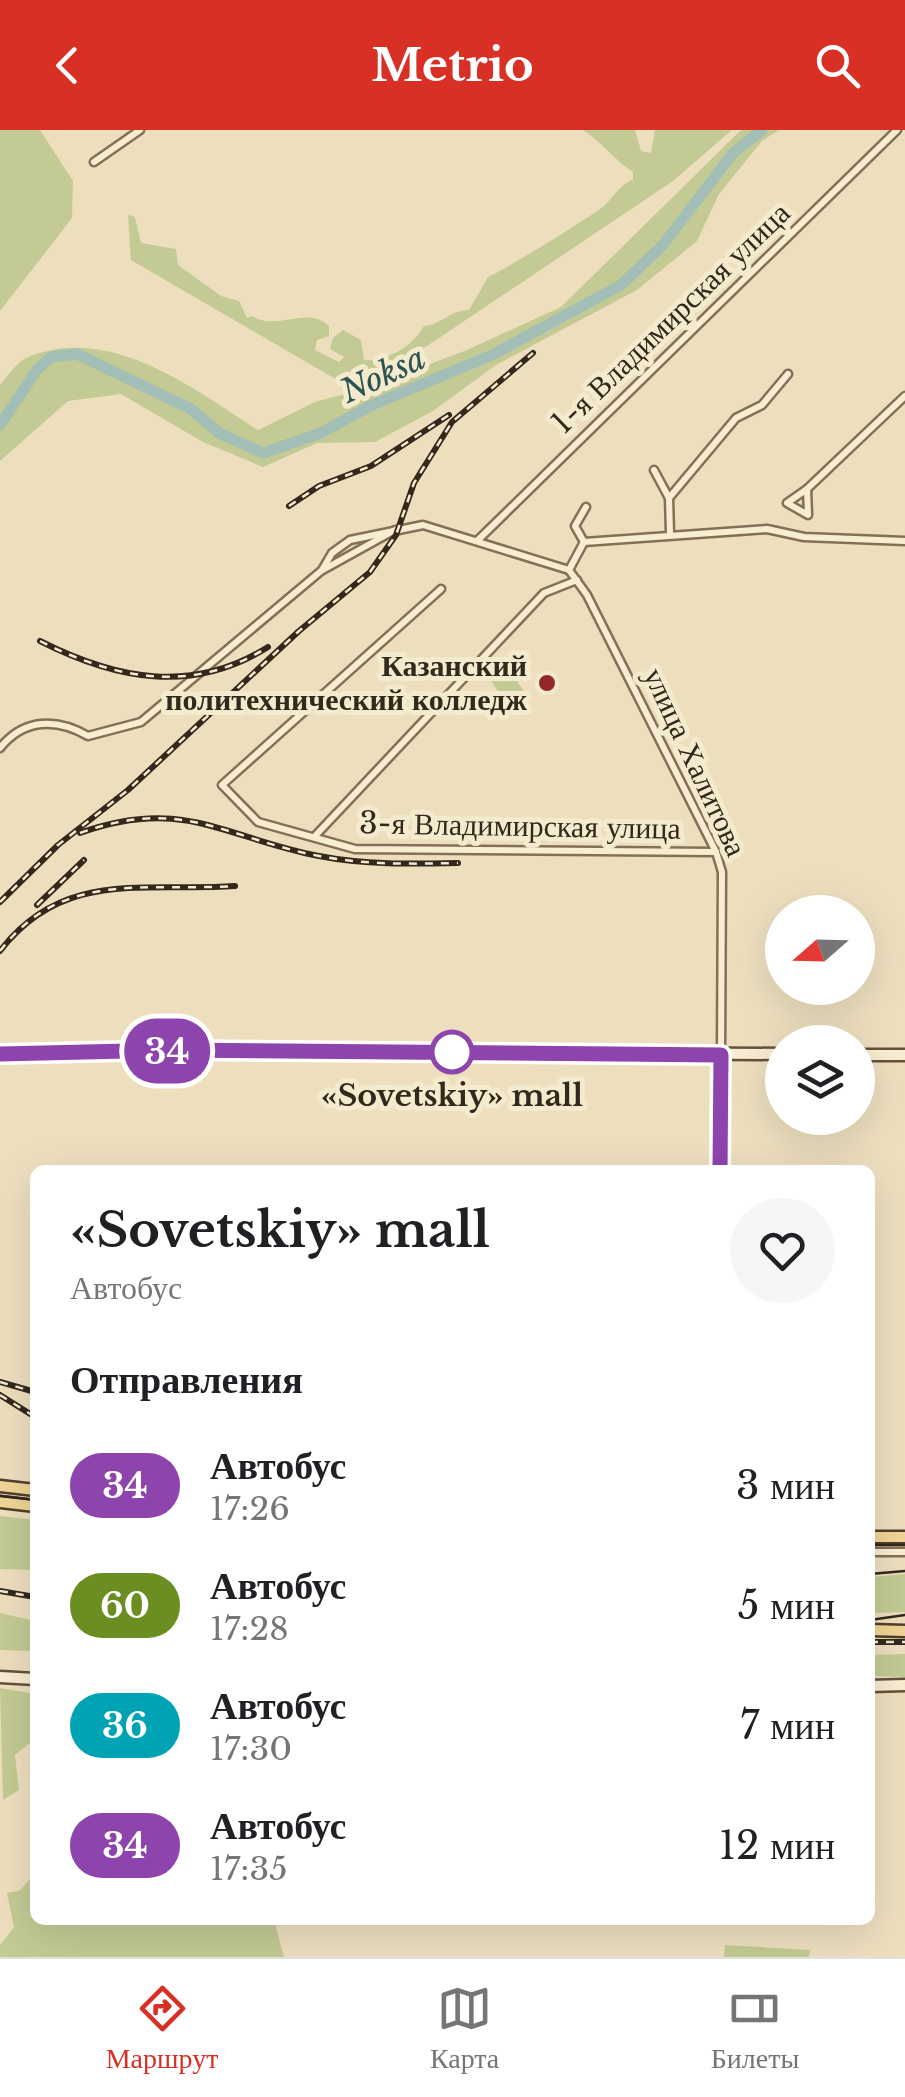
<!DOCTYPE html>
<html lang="ru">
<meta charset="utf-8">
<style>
:root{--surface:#fff;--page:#f6f6f6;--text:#202124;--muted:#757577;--line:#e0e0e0;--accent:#d93025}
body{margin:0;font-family:"Libre Baskerville",serif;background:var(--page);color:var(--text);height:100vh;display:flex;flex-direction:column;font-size:38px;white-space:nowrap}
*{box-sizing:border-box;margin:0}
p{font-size:32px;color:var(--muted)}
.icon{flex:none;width:55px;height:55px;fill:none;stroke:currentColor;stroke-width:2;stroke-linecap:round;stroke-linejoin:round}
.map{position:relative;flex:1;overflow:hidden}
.side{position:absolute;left:30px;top:1035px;width:845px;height:760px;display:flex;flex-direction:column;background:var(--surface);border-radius:15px;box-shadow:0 10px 40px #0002}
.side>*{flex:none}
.badge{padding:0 20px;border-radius:32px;font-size:35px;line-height:65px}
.needle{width:65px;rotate:250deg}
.buttons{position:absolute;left:765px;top:765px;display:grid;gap:20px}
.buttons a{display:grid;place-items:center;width:110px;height:110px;border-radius:50%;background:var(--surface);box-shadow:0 10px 40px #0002;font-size:50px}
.map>.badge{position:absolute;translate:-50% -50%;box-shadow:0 0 0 5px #fff}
h2{padding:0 40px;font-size:38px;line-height:90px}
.round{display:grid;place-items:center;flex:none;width:105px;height:105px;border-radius:52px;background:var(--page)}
.headline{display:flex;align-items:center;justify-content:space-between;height:170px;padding:0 40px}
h1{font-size:48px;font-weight:800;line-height:75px}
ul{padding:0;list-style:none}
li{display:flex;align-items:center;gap:30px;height:120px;padding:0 40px}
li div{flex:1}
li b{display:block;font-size:38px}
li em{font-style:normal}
li .badge{min-width:110px;font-weight:700;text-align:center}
header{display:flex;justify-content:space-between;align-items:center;height:130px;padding:0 40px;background:var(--accent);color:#fff;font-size:45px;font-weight:800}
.tab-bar{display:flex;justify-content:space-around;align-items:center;height:140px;border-top:2px solid var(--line);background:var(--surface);font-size:28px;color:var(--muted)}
.tab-bar a{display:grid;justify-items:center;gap:5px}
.tab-bar .active{color:var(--accent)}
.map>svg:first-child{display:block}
.green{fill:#c3ca93}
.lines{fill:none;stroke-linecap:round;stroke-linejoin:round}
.river{stroke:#a2beb6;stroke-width:11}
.street-casing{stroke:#847057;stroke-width:11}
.secondary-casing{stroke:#66513b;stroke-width:15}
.primary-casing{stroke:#523e2c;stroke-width:15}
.street{stroke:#f8edd1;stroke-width:6}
.secondary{stroke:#f8edd1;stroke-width:10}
.primary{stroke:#f0d595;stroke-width:10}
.tram{stroke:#34281c;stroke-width:2.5}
.rail-casing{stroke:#34281c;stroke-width:6}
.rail{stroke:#f4eacd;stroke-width:2.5;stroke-dasharray:8;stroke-linecap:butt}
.line-casing{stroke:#fff;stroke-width:22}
.line{stroke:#8e44ad;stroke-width:15}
.poi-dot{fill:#922928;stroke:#f4eacd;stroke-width:4}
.stop-dot{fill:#fff;stroke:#8e44ad;stroke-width:5}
.labels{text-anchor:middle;stroke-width:10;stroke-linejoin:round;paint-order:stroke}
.street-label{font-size:30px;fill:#34281c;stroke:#f4eacd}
.poi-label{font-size:30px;font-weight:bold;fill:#34281c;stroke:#f4eacd;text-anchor:end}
.stop-label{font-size:30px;font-weight:bold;fill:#34281c;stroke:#f4eacd}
.water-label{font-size:32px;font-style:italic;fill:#2b5452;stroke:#f4eacd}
</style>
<header><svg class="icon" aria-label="back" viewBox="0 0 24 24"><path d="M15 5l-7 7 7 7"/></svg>Metrio<svg class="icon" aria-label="search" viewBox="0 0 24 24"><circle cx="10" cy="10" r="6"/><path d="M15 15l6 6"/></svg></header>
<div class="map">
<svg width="905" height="1827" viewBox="0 0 905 1827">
<rect width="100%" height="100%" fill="#eddfbe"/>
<g class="green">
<polygon points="0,0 40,0 73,51 72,88 0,181"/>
<path d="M 583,0 L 635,0 L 641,21 L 651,23 L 655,0 L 732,0 L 673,51 L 363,259 L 467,220 L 561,177 L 741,0 L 779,0 L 762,11 L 719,64 L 697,111 L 637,160 L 496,235 L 433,281 L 375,312 L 317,313 L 263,337 L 203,312 L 121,264 L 68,271 L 0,331 L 0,255 C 7,247 17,232 26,228 C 108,192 193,258 258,300 L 315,272 L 356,261 L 131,130 L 128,85 L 135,87 L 141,113 L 176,119 L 178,135 L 221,166 L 239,171 L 247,188 L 252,186 C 278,202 307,175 329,196 L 329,206 L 317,210 L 315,220 L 339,232 L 344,227 L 330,219 L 333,208 L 343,200 L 361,210 L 364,230 C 387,232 413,216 424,196 C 442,195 449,180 469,180 L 488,147 C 496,145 598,83 606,74 C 618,62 615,60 633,49 L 633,42 C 614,30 602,12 583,0 Z"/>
<polygon points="509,539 529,569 511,581 491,551"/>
<polygon points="0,1386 35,1390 35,1440 0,1439"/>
<polygon points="905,1444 905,1482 870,1483 870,1447"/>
<polygon points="0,1483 35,1491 35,1521 0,1520"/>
<polygon points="905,1524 905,1547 870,1546 870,1525"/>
<polygon points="0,1558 35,1564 35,1609 15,1625 19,1660 3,1670"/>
<polygon points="35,1744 35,1790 274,1790 284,1827 0,1827 0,1815 14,1797 7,1763 19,1761"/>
<polygon points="725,1815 810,1820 809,1827 724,1827"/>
</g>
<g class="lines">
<polyline class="river" points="0,295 36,241 51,227 77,224 191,279 219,303 263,323 321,303 370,276 492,225 621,155 663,115 733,23 762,0"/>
<defs>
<g id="street">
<polyline points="94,32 140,0"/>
<polyline points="654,340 669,368"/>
<polyline points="807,359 905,266"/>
<polygon points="807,359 808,385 787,373"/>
<polyline points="670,403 669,368 736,288 762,275 788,244"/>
<polyline points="478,410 897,0"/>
<polyline points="584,412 767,399 804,407 905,411"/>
<polyline points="584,412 575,396 586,377"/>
<polyline points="322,440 332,423 350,410 423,395 569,440"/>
<polyline points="569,440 587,465 716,722 722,742 721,925"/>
<polyline points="569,440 584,412"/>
<polyline points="441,459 222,655 258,692 355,719 716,722"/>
<path d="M 0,618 C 24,588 57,588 88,606 L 141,592 L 321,441 L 395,400"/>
<polyline points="316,705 544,463 577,450"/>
<polyline points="870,1422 905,1422"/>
</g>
<g id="secondary">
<polyline points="0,924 170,920 782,924"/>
<polyline points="858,925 905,925"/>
<polyline points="720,1040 721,925"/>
<polyline points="0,1547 35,1549"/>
<polyline points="870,1556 905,1555"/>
</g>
<g id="primary">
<polyline points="0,1356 35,1360"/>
<polyline points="0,1372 35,1376"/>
<polyline points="870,1407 905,1407"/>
<polyline points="870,1500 905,1501"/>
</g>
</defs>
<use href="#street" class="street-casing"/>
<use href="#secondary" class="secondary-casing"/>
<use href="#primary" class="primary-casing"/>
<use href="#street" class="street"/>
<use href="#secondary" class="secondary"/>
<use href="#primary" class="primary"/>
<g class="tram">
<polyline points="0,1366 35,1370"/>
<polyline points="870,1415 905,1415"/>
<polyline points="870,1444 905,1441"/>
<polyline points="870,1490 905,1485"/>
</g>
<defs>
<g id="rail">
<polyline points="289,376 319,356 371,336 449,285"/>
<path d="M 40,511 C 115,549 192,565 268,517"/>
<path d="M 80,703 C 183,666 225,708 319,726 C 365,735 411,734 458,733"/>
<polyline points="0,772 58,715 128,660 299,501 370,442 396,405 414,353 452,292 533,223"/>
<polyline points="37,775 84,730"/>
<path d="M 0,821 C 63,739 144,762 235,756"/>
<polyline points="0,1252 35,1262"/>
<polyline points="0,1265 35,1287"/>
<polyline points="0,1461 35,1467"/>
<polyline points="870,1512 905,1512"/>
</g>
</defs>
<use href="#rail" class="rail-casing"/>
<use href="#rail" class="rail"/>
</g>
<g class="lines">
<defs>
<polyline id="line" points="0,924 170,920 721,925 720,1040"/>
</defs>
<use href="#line" class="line-casing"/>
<use href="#line" class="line"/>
</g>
<circle class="poi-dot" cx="547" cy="553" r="10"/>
<circle class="stop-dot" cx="452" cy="922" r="20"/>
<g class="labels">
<g class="street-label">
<text transform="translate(671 188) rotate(-44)" y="10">1-я Владимирская улица</text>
<text transform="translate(695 632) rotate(65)" y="10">улица Халитова</text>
<text transform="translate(520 696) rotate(1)" y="10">3-я Владимирская улица</text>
</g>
<g class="poi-label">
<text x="527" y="546">Казанский<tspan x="527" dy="34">политехнический колледж</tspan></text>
</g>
<g class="stop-label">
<text x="452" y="976">«Sovetskiy» mall</text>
</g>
<g class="water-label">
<text transform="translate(383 245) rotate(-25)" y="11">Noksa</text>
</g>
</g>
</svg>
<div class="buttons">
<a><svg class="needle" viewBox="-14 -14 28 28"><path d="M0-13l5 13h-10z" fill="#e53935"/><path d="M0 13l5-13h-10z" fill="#757577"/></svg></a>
<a><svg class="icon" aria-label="layers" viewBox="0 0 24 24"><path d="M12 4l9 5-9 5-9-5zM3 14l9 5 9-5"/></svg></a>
</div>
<b class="badge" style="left:167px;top:921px;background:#8e44ad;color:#fff">34</b>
<section class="side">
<div class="headline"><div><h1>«Sovetskiy» mall</h1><p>Автобус</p></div><a class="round"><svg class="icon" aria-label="heart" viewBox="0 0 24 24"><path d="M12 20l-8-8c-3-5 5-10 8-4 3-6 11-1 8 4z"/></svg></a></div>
<h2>Отправления</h2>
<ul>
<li><span class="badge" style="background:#8e44ad;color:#fff">34</span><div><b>Автобус</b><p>17:26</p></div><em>3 мин</em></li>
<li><span class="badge" style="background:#6b8e23;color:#fff">60</span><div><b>Автобус</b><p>17:28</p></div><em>5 мин</em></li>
<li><span class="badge" style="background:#00a3b4;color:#fff">36</span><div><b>Автобус</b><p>17:30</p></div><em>7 мин</em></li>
<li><span class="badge" style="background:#8e44ad;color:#fff">34</span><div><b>Автобус</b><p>17:35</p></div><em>12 мин</em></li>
</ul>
</section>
</div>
<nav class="tab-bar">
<a class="active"><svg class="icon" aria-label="directions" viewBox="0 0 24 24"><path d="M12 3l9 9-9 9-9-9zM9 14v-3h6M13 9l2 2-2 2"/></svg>Маршрут</a>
<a><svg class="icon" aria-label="map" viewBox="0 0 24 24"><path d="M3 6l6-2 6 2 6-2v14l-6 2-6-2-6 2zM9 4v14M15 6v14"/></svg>Карта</a>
<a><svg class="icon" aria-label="tickets" viewBox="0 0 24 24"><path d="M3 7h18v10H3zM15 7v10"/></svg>Билеты</a>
</nav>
